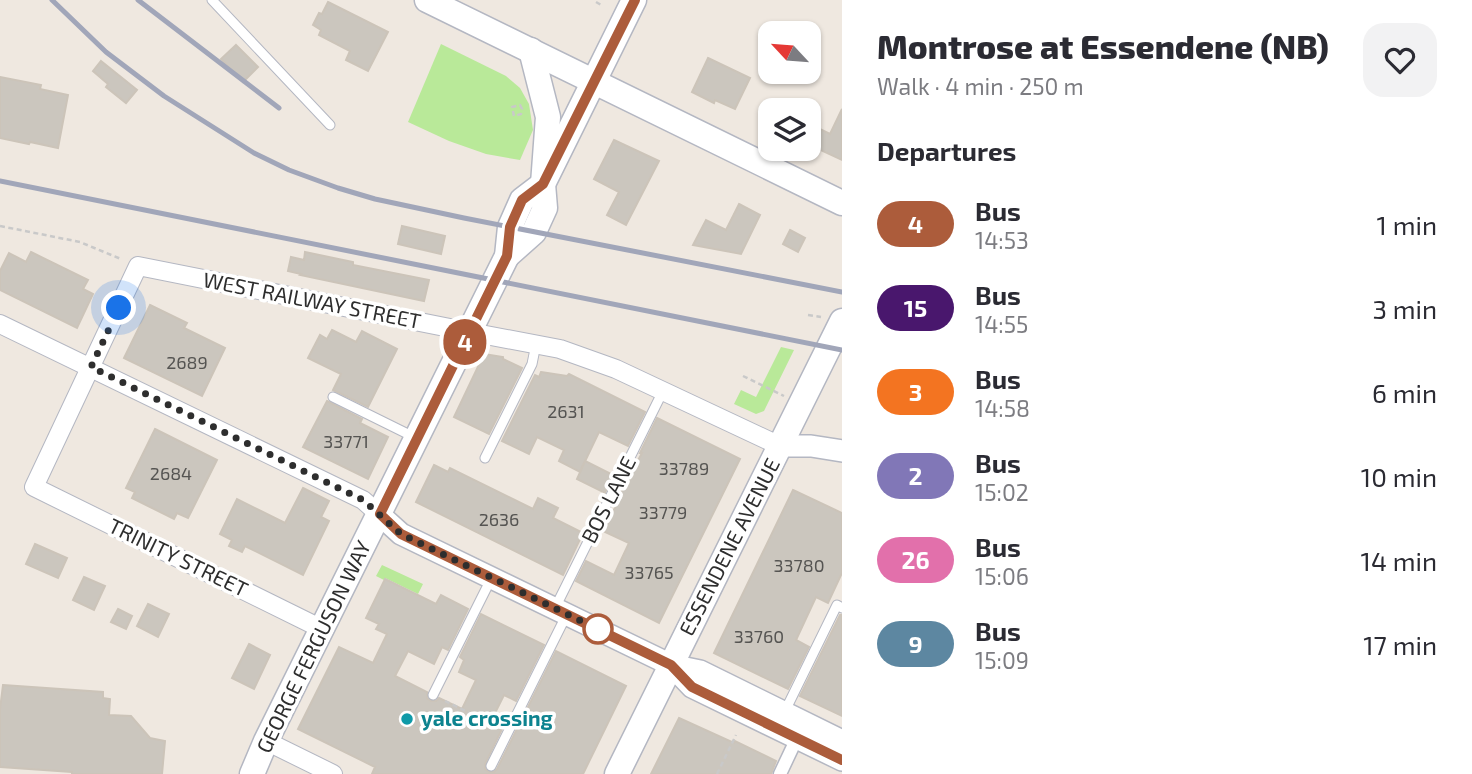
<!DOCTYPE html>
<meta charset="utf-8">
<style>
:root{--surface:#fff;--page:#f2f2f3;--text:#2b2b33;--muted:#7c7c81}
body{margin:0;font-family:"Exo 2",sans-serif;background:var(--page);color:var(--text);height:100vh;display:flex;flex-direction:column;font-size:26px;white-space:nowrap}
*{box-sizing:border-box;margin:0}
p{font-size:23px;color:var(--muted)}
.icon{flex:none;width:38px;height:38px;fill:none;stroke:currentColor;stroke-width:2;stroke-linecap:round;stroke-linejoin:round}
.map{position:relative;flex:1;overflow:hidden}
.sheet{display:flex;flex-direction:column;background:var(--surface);width:630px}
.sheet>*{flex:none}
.badge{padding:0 14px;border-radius:23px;font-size:24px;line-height:46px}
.needle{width:46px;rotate:296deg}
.tools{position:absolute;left:758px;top:21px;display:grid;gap:14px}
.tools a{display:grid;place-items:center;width:63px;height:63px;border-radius:14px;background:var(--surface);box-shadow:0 2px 5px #0004;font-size:35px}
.you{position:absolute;width:35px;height:35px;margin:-18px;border:5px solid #fff;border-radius:50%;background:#1a73e8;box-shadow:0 0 0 10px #1a73e833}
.map>.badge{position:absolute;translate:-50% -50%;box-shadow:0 0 0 4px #fff}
h2{padding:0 35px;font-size:26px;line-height:63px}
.round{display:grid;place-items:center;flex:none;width:74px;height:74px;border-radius:21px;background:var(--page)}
.summary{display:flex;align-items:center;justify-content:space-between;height:119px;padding:0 35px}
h1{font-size:33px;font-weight:800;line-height:52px}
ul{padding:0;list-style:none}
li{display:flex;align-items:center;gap:21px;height:84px;padding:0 35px}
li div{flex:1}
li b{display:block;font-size:26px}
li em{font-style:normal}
li .badge{min-width:77px;font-weight:700;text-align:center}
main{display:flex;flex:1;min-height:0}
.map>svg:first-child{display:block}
.green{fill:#b9e999}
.building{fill:#cbc6be;stroke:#ccc4b9;stroke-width:2}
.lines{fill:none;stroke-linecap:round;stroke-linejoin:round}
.service-casing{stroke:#b4b7c2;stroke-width:11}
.pedestrian-casing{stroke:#b4b7c2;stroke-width:15}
.minor-casing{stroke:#b4b7c2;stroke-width:20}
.tertiary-casing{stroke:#b4b7c2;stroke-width:24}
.secondary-casing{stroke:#b4b7c2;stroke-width:27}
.path{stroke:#c9c9c9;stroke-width:2.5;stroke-dasharray:5 3.5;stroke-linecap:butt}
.service{stroke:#fff;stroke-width:9}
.pedestrian{stroke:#fff;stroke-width:12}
.minor{stroke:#fff;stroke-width:18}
.tertiary{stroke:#fff;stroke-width:21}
.secondary{stroke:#fff;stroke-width:24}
.rail{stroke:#a1a6b9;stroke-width:5}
.line-casing{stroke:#fff;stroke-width:16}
.line{stroke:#ac5c3b;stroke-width:10}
.walk{stroke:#2e2e2e;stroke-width:7;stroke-dasharray:0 12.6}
.stop-dot{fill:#fff;stroke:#ac5c3b;stroke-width:3.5}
.culture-dot{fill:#0f9aa8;stroke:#fff;stroke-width:2.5}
.labels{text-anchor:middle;stroke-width:7;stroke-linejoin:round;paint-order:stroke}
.number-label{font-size:18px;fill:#555452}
.street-label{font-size:21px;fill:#2e2e2e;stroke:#fff}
.culture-label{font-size:21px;font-weight:bold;fill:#0d838f;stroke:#fff;text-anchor:start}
</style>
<main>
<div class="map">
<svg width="842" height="774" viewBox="0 0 842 774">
<rect width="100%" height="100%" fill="#efe8e0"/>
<g class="green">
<polygon points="441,44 506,76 520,88 529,104 533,130 520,160 486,154 449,141 408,122"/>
<polygon points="781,347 794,350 764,411 756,414 734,404 741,390 756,397"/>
<polygon points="382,565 423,584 418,594 385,578 384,580 376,576"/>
</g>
<g class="building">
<polygon points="328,2 388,32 368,71 346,60 350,51 319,35 321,30 313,25 319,13 322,14"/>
<polygon points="236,45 258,67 243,82 221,59"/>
<polygon points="708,58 750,78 735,109 715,100 714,103 692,92"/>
<polygon points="101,61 137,90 126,103 106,87 108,84 93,71"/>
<polygon points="0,77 41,85 40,89 68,95 58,148 30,142 29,144 0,138"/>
<polygon points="842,109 842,160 808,144 808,137 814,126 830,134"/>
<polygon points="614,140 659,161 626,225 607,215 619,192 594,179"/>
<polygon points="739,204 760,215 741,254 693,245 706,220 726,230"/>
<polygon points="402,226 445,236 441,254 398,244"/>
<polygon points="790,230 805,238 798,252 783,244"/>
<polygon points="31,252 88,280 83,289 93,294 77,328 0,290 0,271 9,253 26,262"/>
<polygon points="305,252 353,262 353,265 429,280 424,301 300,275 301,274 288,271 291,257 304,260"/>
<polygon points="150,305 187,323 184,328 225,348 202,396 124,358"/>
<polygon points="332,330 356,342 362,331 397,349 368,407 333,390 341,374 308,358 320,335 327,339"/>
<polygon points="484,354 503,357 503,359 522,368 489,434 454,417"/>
<polygon points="541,372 567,376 569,374 645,412 628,446 599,432 580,472 559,461 564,450 537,437 529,454 502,441 535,375 539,377"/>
<polygon points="327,401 362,419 360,423 388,437 368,479 303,447"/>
<polygon points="657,418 740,459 659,623 576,581 586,561 614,575 629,543 603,531 619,500 617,499 642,453 640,453"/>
<polygon points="155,429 217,460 188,518 177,513 174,519 132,498 135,492 126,488"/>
<polygon points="585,461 613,475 605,493 577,479"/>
<polygon points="434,465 448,472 450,468 533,509 538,498 558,508 553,518 583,533 563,575 416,502"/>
<polygon points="303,488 329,501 321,517 329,521 303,575 245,546 242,552 229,546 232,540 220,534 237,499 285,523"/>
<polygon points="793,490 842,513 842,573 828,603 816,597 796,640 809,647 788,689 714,653"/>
<polygon points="35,544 67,558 58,578 26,564"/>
<polygon points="84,577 105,586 94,610 73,600"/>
<polygon points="385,579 436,604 441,595 468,609 448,650 442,647 434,664 408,651 395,676 427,692 427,698 431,701 436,701 439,698 462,709 476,680 459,672 464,660 460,657 481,614 544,645 516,701 504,695 490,723 502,729 485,764 485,769 489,772 494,772 497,769 556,651 626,686 583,774 372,774 375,767 298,729 339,647 373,663 387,634 376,629 379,624 366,618"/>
<polygon points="148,604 169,614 158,637 137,626"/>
<polygon points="118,609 132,616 126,629 111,622"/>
<polygon points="840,615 842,615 842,716 800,696"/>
<polygon points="249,644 270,655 254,689 232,678"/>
<polygon points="3,685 103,692 103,698 110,699 109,715 131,716 150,738 165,741 162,774 72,774 72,772 0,767 0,709"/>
<polygon points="679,718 734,743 735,741 776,761 771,774 651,774"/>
</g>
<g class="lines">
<defs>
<g id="service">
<polyline points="212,0 330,125"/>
<polyline points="333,397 416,438"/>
<polyline points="485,458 532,364 536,344"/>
<polyline points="555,608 663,391"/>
<polyline points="433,695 491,579"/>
<polyline points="785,711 837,605 842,608"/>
<polyline points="491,766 566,616"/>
</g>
<polyline id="pedestrian" points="780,774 797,738"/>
<g id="minor">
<polyline points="0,324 363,500 380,515"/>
<polyline points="322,629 34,487 138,266 470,332 560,349 616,369 780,446"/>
<polyline points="266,741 333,774"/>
</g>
<g id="tertiary">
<polyline points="780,446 811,446 842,451"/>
<polyline points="380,515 401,534 671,665 700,671 842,741"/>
<polyline points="671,665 692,687 842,760"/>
</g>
<g id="secondary">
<polyline points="427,0 842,203"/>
<polyline points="507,256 534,232 545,208 543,184 548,117 531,50"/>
<polyline points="252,774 266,741 507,256 510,227 522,200 543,184 634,0"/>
<polyline points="617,774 842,321"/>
</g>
</defs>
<use href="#service" class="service-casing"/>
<use href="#pedestrian" class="pedestrian-casing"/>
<use href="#minor" class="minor-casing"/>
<use href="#tertiary" class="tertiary-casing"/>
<use href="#secondary" class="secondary-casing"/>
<g class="path">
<polyline points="596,2 603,6"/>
<polygon points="520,105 522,109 521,114 514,116 512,107"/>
<polyline points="0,226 80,242 121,259"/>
<polyline points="808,315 821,317"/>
<polyline points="743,376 784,396"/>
<polyline points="445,701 496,726"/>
<polyline points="717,774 736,735"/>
</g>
<use href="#service" class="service"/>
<use href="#pedestrian" class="pedestrian"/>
<use href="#minor" class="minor"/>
<use href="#tertiary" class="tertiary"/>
<use href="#secondary" class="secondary"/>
<g class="rail">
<polyline points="52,0 106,52 164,96 254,153 289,170 338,188 375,199 464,218 842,292"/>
<polyline points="138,0 279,108"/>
<polyline points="0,181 842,350"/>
</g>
</g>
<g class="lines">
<defs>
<polyline id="line" points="635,0 543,184 522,200 510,227 507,256 380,514 401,534 671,665 692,687 842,760"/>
</defs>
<use href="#line" class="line-casing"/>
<use href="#line" class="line"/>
<polyline class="walk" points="119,308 91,367 363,500 401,534 598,629"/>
</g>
<circle class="stop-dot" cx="598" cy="629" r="14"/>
<circle class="culture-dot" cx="407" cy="719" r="7"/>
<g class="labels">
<g class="number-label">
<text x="187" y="369">2689</text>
<text x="566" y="418">2631</text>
<text x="346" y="448">33771</text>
<text x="684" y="475">33789</text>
<text x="171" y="480">2684</text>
<text x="663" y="519">33779</text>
<text x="499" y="526">2636</text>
<text x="799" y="572">33780</text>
<text x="649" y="579">33765</text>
<text x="759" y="643">33760</text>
</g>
<g class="street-label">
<text transform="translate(312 301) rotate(11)" y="7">WEST RAILWAY STREET</text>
<text transform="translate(609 500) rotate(-63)" y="7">BOS LANE</text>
<text transform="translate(730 547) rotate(-63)" y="7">ESSENDENE AVENUE</text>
<text transform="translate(178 558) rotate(26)" y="7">TRINITY STREET</text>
<text transform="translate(314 647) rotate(-64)" y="7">GEORGE FERGUSON WAY</text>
</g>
<g class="culture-label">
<text x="421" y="726">yale crossing</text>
</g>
</g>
</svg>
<div class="tools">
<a><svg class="needle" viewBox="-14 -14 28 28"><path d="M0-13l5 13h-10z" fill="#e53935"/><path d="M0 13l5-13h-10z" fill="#7c7c81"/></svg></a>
<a><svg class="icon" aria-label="layers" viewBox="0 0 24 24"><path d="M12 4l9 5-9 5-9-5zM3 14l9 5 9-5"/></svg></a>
</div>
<div class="you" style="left:119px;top:308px"></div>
<b class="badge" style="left:465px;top:342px;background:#ac5c3b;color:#fff">4</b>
</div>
<section class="sheet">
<div class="summary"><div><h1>Montrose at Essendene (NB)</h1><p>Walk · 4 min · 250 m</p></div><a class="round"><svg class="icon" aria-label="heart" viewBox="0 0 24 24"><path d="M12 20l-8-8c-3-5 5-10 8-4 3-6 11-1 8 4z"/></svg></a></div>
<h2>Departures</h2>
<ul>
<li><span class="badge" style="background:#ac5c3b;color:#fff">4</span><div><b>Bus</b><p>14:53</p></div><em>1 min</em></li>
<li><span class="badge" style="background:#49176d;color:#fff">15</span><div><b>Bus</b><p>14:55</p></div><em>3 min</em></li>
<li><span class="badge" style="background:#f37421;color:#fff">3</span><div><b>Bus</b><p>14:58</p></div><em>6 min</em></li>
<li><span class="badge" style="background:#8177b7;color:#fff">2</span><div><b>Bus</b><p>15:02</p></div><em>10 min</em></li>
<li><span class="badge" style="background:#e270ab;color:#fff">26</span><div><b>Bus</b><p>15:06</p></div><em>14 min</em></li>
<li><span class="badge" style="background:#5d87a1;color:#fff">9</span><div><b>Bus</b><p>15:09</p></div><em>17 min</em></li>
</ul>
</section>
</main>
